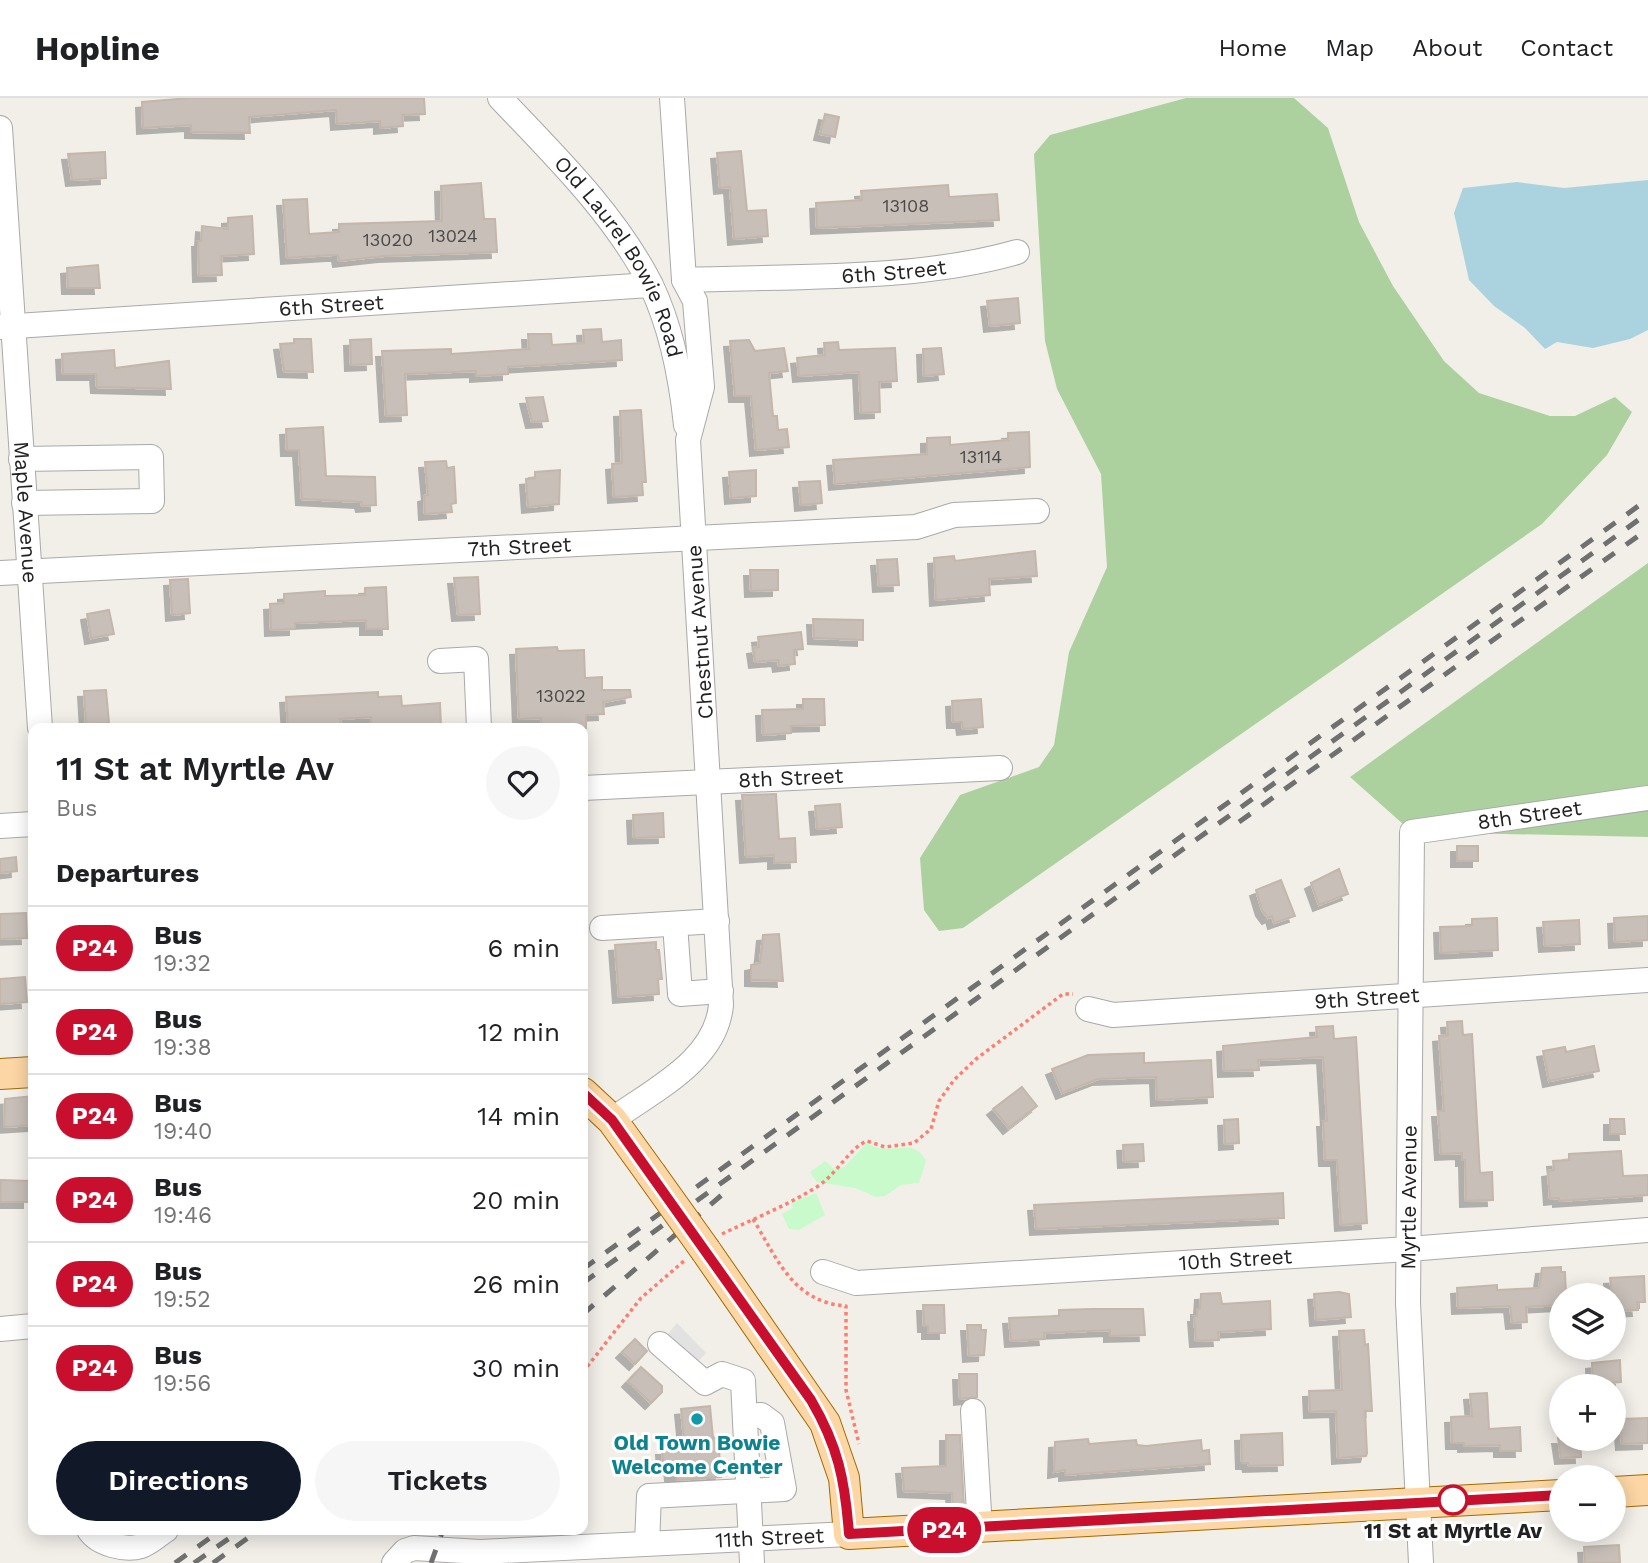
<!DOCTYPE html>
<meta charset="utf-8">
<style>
:root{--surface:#fff;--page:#f6f6f6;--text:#202124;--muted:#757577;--line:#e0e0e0;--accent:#111827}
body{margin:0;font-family:"Work Sans",sans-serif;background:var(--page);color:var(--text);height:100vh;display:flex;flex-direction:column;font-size:26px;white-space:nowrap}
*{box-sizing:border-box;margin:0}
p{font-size:23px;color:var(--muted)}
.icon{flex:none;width:38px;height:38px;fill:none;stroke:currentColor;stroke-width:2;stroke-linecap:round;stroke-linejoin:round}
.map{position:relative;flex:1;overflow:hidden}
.details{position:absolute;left:28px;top:625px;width:560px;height:812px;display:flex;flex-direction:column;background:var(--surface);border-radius:14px;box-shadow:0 4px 18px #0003}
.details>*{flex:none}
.badge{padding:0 14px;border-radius:23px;font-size:24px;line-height:46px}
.controls{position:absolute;left:1549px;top:1185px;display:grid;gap:14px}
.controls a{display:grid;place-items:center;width:77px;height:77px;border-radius:50%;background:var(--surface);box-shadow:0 4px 18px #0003;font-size:35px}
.map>.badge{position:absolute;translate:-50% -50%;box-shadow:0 0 0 4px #fff}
h2{padding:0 28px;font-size:26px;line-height:63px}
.round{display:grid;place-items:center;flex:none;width:74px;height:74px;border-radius:37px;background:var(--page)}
.summary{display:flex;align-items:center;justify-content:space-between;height:119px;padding:0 28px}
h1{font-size:33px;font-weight:600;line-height:52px}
.button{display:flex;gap:14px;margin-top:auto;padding:14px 28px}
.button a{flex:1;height:80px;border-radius:42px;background:var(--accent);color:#fff;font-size:28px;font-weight:600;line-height:80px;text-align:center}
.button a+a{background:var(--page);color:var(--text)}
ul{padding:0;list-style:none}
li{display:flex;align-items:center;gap:21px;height:84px;padding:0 28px;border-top:2px solid var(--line)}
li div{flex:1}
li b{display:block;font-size:26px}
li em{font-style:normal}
li .badge{min-width:77px;font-weight:700;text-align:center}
header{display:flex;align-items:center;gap:42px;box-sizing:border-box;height:98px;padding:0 35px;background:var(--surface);border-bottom:2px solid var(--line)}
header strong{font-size:33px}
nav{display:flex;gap:38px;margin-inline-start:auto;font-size:24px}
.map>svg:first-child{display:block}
.forest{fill:#add19e}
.park{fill:#c8facc}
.parking{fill:#e2e2e2}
.water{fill:#aad3df}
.building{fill:#c7bfb8;stroke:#c4b6ab;stroke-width:2;filter:url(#shadow)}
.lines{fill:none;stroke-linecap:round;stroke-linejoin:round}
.minor-casing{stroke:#a9a9a9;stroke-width:26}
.major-casing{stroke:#a06b00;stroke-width:32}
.path{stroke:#fa8072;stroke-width:3.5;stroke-dasharray:3.5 3.5;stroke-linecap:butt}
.minor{stroke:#fff;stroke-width:24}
.major{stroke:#fcd6a4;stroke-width:30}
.rail{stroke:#707070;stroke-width:5;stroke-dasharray:14 14;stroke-linecap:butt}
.major-bridge-casing{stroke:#a06b00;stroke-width:32;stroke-linecap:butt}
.major-bridge{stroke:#fcd6a4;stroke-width:30}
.line-casing{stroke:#fff;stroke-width:16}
.line{stroke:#c8102e;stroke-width:10}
.culture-dot{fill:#0f9aa8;stroke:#fff;stroke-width:2.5}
.stop-dot{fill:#fff;stroke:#c8102e;stroke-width:3.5}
.labels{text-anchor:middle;stroke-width:6;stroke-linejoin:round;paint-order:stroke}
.number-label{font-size:18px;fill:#4b4948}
.street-label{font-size:21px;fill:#222;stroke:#fff}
.culture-label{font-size:21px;font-weight:bold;fill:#0d838f;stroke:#fff}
.stop-label{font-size:21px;font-weight:bold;fill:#222;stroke:#fff}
</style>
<header>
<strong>Hopline</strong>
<nav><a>Home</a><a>Map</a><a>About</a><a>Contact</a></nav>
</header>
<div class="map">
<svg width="1648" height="1465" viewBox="0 0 1648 1465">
<defs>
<filter id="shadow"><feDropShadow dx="-6" dy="6" stdDeviation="0" flood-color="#0004"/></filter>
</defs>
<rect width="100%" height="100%" fill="#f2efe9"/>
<g class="forest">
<polygon points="1186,0 1294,0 1328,30 1359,124 1393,188 1444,263 1479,295 1550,318 1575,318 1615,299 1632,314 1607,357 1542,426 963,830 939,833 924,812 920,760 960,697 1039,669 1054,647 1069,554 1107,469 1101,376 1057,291 1045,243 1034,56 1050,37"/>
<polygon points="1648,465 1648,739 1412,734 1350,679"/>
</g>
<g class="park">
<path d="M 867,1045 C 893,1061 911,1036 926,1063 L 919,1085 L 901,1087 L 885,1098 L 876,1099 L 855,1090 L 817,1084 L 810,1074 L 825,1063 L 834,1071 L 844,1069 Z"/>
<polygon points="816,1095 825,1117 799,1132 789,1131 782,1116 793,1110 791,1105"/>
</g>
<polygon class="parking" points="677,1225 706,1255 690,1272 660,1246"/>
<polygon class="water" points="1648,82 1648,232 1630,241 1593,250 1557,244 1545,251 1525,230 1494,208 1469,182 1454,115 1463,90 1517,84 1564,90"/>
<g class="building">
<polygon points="190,0 424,0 425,16 402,17 403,28 380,30 380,23 337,26 336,12 249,19 250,35 191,34 191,27 143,30 142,4"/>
<polygon points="825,16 839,19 835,39 820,36"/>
<polygon points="741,53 747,113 766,112 768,138 734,141 730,89 720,90 717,55"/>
<polygon points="105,54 106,80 72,82 68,56"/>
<polygon points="481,85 484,121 495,121 497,154 384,158 339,163 338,157 332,157 287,160 283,102 307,101 309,136 339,134 339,126 442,123 441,88"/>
<polygon points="948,87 949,99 997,96 999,122 817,130 816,105 862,102 861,93"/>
<polygon points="252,118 254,156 221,158 222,177 199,178 198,143 201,143 202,128 228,131 228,120"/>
<polygon points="98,167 100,190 68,190 67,170"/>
<polygon points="1018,200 1020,225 990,228 987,203"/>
<polygon points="601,231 602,244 621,242 622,262 508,269 508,276 476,278 476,273 405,276 407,317 386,318 382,253 451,251 451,256 529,251 528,236 551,236 552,247 584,245 583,232"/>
<polygon points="294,241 311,241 313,274 284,273 280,246 294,245"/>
<polygon points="371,241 372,266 351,267 350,242"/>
<polygon points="749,242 755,253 784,250 788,273 769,275 773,318 777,318 778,332 787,331 789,349 756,352 751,298 735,298 730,243"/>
<polygon points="838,244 839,252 895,250 897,283 879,284 880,314 861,315 859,274 799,278 797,260 825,257 824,245"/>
<polygon points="941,250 944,276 924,278 923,251"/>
<polygon points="114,252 115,270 169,263 171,291 97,289 96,276 63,276 62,256"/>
<polygon points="543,299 548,323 532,324 526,300"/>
<polygon points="641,312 646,384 642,384 643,397 614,399 612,366 622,365 620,313"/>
<polygon points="323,329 326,378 375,379 376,407 362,408 361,404 302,401 299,352 287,352 286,331"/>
<polygon points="1029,334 1030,369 835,386 833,362 927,356 927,340 950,339 950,347 1008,342 1008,335"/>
<polygon points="446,363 447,370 454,369 456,405 451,406 452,414 425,416 424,398 428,397 425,364"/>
<polygon points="560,372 559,406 528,409 526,381 535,380 535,374"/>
<polygon points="756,372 756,398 731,400 729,374"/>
<polygon points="820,383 822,405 801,407 799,384"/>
<polygon points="1035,453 1037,478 989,481 990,497 936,502 934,460 954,458 955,463"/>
<polygon points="897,461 899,487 879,488 877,462"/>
<polygon points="750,472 778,472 778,492 751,493"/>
<polygon points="478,479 480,516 458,517 454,480"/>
<polygon points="188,481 190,515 172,517 170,482"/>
<polygon points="386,489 388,531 366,531 366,522 295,525 295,531 271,532 270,506 284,505 284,496 325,493 325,498 365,497 365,490"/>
<polygon points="109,512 114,536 91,540 87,516"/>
<polygon points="813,521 863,522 863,542 814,540"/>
<polygon points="801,534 803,551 794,552 795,566 779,568 778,562 755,564 753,550 759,549 758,539"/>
<polygon points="557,549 558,553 584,552 585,580 602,579 602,592 630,592 631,599 603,604 604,616 586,617 586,630 542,630 541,620 519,621 516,551"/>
<polygon points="106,592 109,625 86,626 84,593"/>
<polygon points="378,594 378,599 401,598 402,608 440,605 441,629 372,630 371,619 340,621 341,630 288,630 286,599"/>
<polygon points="803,601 824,601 825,627 791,628 791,635 763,637 762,612 803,611"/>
<polygon points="981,601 983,629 963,631 962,624 953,624 952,603"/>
<polygon points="776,696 779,741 795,740 796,764 774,765 774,757 746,759 742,697"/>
<polygon points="840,706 842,729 817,731 815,708"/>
<polygon points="663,715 664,739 634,740 633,717"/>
<rect x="1457" y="748" width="21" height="15"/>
<polygon points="16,759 17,773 0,775 0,761"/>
<polygon points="1339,771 1348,796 1319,807 1311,785"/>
<polygon points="1281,782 1295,818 1274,825 1272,818 1268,820 1262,812 1256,792"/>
<polygon points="26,815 27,840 0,841 0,816"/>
<polygon points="1648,818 1648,842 1615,844 1614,820"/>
<polygon points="1497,820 1498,852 1441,855 1440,829 1472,828 1472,821"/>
<polygon points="1579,822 1580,846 1545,848 1543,824"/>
<polygon points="779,836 783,883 751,882 751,867 760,865 763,837"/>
<polygon points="656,844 656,852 659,852 662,881 658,881 659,896 619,899 615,847"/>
<polygon points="25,879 27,904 0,906 0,881"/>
<polygon points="1462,923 1463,937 1472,936 1480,1075 1492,1074 1493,1102 1466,1103 1465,1062 1462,1062 1462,1055 1441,1056 1438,1013 1444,1013 1439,938 1448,937 1447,924"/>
<polygon points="1333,928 1334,941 1356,939 1367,1125 1341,1127 1337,1062 1325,1062 1323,1023 1327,1023 1323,959 1258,962 1259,972 1224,973 1223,948 1317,939 1316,929"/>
<polygon points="1594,948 1599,973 1549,983 1543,953 1565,949 1566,954"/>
<polygon points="1144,955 1144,965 1211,962 1213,999 1157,1002 1156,979 1098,981 1062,995 1052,971 1088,957"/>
<polygon points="1022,989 1037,1008 1009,1030 993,1011"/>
<polygon points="33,998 33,1027 4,1029 5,1001"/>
<polygon points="1238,1021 1239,1045 1225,1046 1224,1022"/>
<polygon points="1610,1021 1624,1021 1625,1036 1610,1036"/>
<polygon points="1143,1046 1144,1063 1124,1064 1123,1047"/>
<polygon points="1621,1053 1623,1078 1648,1077 1648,1097 1559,1103 1559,1100 1550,1101 1548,1073 1554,1072 1553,1063 1569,1062 1569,1056"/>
<polygon points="1,1082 29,1083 29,1104 0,1104"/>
<polygon points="1283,1095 1284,1120 1036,1131 1034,1107"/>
<polygon points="1561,1169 1561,1174 1565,1174 1566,1197 1561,1197 1561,1207 1526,1209 1527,1224 1512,1225 1510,1208 1458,1210 1457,1190 1497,1187 1497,1192 1539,1190 1542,1170"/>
<polygon points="1644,1178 1645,1204 1637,1204 1638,1212 1614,1213 1610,1180"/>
<polygon points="1339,1194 1349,1196 1351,1219 1316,1222 1314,1196"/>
<polygon points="1220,1195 1222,1206 1270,1203 1271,1231 1218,1234 1219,1242 1196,1243 1194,1218 1197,1218 1197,1211 1200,1211 1201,1196"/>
<polygon points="923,1207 944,1207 945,1235 928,1235 928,1228 924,1228"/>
<polygon points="1092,1211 1143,1211 1145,1237 1110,1238 1110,1232 1044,1235 1045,1241 1011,1243 1009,1220 1059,1218 1059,1212"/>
<polygon points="967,1227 981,1227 981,1232 986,1232 984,1257 969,1258"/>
<polygon points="1364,1232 1365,1247 1368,1246 1372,1313 1365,1313 1367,1355 1366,1358 1338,1360 1336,1313 1310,1314 1309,1293 1342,1292 1339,1233"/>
<polygon points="635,1241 647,1253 635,1266 622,1254"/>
<polygon points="1620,1262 1621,1284 1593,1286 1592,1265"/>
<polygon points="641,1269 662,1288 662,1294 651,1305 628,1283"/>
<polygon points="959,1276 977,1276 977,1299 960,1301"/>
<polygon points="1487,1295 1489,1331 1520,1329 1521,1353 1500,1353 1500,1347 1464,1348 1464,1345 1452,1345 1451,1319 1472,1318 1470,1296"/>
<polygon points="710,1308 713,1340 718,1339 721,1379 677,1382 677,1377 671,1377 670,1368 663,1368 662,1351 669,1351 669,1343 684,1342 681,1311"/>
<polygon points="1648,1320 1648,1345 1622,1346 1620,1321"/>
<polygon points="1282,1335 1283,1367 1249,1368 1248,1365 1242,1365 1241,1337"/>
<polygon points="946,1337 960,1337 964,1409 953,1409 952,1395 904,1393 902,1370 946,1368"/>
<polygon points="1558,1340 1580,1340 1581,1359 1561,1360"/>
<polygon points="1088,1341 1089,1346 1136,1342 1137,1347 1146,1348 1201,1342 1202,1353 1209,1352 1210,1366 1065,1377 1065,1372 1054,1374 1055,1344"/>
<polygon points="1619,1447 1620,1465 1585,1465 1584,1449"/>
</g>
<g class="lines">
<defs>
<g id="minor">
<path id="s1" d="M 500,0 C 554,57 615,116 651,187 C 672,231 681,279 686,327"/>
<path id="s2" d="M 0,30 L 40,630"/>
<path id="s3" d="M 684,182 C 790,178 917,183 1017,154"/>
<path id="s4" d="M 0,229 L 650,187"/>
<polyline points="21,361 151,359 152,403 24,405"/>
<path id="s5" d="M 0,475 L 916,429 L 954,417 L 1037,413"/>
<polyline points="440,563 476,561 479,630"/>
<path id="s6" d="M 583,690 L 1000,670"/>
<polyline points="0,728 33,726"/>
<polyline points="675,826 680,896 721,893"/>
<polyline points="602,830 717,823"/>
<path id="s7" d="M 1088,911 L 1113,917 L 1648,882"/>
<path d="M 612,1022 C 653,992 716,963 721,907 L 688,342 L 702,289 L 695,203 L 684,182 L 672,0"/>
<path id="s8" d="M 823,1174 L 856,1185 L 1409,1151 L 1648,1132"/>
<polyline points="0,1231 33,1228"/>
<polyline points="660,1246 705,1285 722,1276 743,1283 752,1465"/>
<polyline points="973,1313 980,1431"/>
<path d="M 89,1432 C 98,1446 125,1453 141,1448 C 150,1445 158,1437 166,1432"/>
<polyline points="647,1445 649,1398 784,1391 772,1325 761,1317 745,1318"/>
<path id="s9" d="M 394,1465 L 405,1453 L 414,1450 L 480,1454 L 849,1436"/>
<path id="s10" d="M 1421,1465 L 1408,1205 L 1412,734 L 1648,700"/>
</g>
<g id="major">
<polyline points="0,976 33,974"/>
<polyline points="583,995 612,1022 651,1076"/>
<polyline points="706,1153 825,1325 844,1380 849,1436 1561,1397"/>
<polyline points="1614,1394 1648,1392"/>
</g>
</defs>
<use href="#minor" class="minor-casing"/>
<use href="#major" class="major-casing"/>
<g class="path">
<path d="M 753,1121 C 778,1162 793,1204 846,1208 L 846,1292 L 859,1346"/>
<path d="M 722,1136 C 753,1121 786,1108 815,1090 C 835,1079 849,1050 867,1043 L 885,1049 L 914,1045 L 931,1031 L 939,1003 L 954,982 L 976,961 L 1063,896 L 1073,896"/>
<polyline points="583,1274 641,1200 684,1163"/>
</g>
<use href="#minor" class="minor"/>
<use href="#major" class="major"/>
<g class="rail">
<polyline points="1239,724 1648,431"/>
<polyline points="583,1171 1648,401"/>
<polyline points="583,1185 1648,415"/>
<polyline points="583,1216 731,1089"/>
<polyline points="175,1465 221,1432"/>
<polyline points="194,1465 241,1432"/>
<polyline points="213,1465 259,1432"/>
<polyline points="431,1465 443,1432"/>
</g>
<defs>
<polyline id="major-bridge" points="651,1076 706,1153"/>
</defs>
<use href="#major-bridge" class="major-bridge-casing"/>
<use href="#major-bridge" class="major-bridge"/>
</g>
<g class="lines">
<defs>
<path id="line" d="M 583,995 L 612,1022 L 811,1302 C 838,1348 845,1382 849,1436 L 1561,1397"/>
</defs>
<use href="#line" class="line-casing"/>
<use href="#line" class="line"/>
</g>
<circle class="culture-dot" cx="697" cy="1321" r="7"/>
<circle class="stop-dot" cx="1453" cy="1402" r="14"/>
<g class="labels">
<g class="number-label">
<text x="906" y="114">13108</text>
<text x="453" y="144">13024</text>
<text x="388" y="148">13020</text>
<text x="981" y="365">13114</text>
<text x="561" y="604">13022</text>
</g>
<g class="street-label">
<text dy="7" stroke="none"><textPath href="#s1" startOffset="201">Old Laurel Bowie Road</textPath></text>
<text dy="7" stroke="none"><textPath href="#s3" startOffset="210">6th Street</textPath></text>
<text dy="7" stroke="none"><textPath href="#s4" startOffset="332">6th Street</textPath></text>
<text dy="7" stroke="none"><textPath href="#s2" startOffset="385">Maple Avenue</textPath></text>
<text dy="7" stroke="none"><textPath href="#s5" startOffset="520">7th Street</textPath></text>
<text transform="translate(700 534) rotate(-94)" y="7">Chestnut Avenue</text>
<text dy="7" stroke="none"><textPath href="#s6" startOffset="208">8th Street</textPath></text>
<text dy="7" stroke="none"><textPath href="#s10" startOffset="850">8th Street</textPath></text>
<text dy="7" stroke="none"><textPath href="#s7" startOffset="280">9th Street</textPath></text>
<text dy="7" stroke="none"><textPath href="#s10" startOffset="366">Myrtle Avenue</textPath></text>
<text dy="7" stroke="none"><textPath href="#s8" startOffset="415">10th Street</textPath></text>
<text dy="7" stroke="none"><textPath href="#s9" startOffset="382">11th Street</textPath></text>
</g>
<g class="culture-label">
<text x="697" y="1352">Old Town Bowie<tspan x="697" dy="24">Welcome Center</tspan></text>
</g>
<g class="stop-label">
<text x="1453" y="1440">11 St at Myrtle Av</text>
</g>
</g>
</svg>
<div class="controls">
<a><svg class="icon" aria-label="layers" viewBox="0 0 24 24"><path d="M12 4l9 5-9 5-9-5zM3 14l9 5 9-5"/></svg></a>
<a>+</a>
<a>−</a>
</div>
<b class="badge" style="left:944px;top:1432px;background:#c8102e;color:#fff">P24</b>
<section class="details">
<div class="summary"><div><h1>11 St at Myrtle Av</h1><p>Bus</p></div><a class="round"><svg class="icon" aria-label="heart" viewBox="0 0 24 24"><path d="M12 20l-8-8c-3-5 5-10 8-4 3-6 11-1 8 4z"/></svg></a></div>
<h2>Departures</h2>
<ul>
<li><span class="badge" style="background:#c8102e;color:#fff">P24</span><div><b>Bus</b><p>19:32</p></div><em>6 min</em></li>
<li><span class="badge" style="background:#c8102e;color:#fff">P24</span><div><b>Bus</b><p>19:38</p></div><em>12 min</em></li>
<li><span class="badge" style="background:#c8102e;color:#fff">P24</span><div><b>Bus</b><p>19:40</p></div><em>14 min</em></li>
<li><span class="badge" style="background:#c8102e;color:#fff">P24</span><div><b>Bus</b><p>19:46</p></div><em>20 min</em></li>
<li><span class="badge" style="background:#c8102e;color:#fff">P24</span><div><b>Bus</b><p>19:52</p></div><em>26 min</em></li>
<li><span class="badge" style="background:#c8102e;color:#fff">P24</span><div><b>Bus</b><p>19:56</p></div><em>30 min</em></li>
</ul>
<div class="button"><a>Directions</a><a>Tickets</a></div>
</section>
</div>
